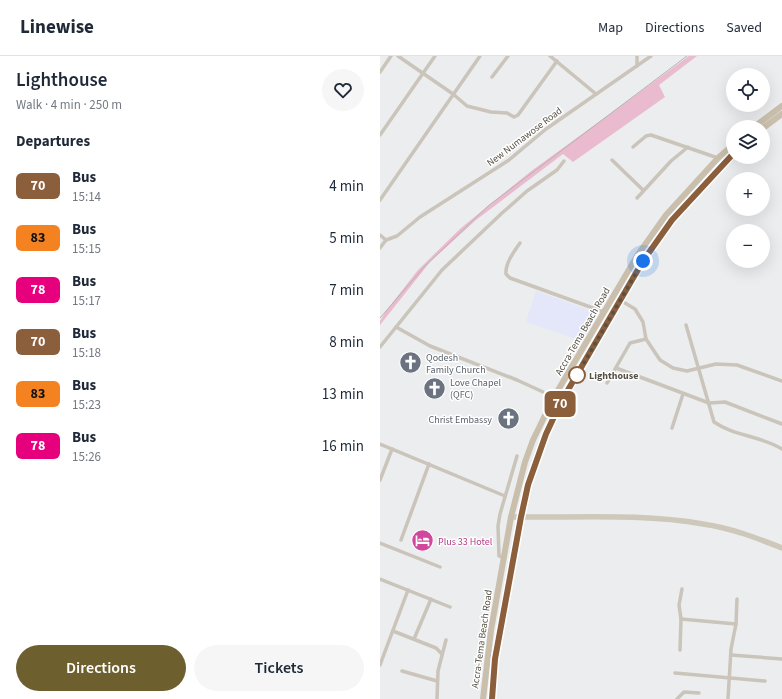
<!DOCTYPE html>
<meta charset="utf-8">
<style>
:root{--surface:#fff;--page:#f6f6f7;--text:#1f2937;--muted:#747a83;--line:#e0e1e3;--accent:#6e5f2f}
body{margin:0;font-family:"Source Sans 3",sans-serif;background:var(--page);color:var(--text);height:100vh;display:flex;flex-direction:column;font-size:15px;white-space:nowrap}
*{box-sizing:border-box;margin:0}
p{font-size:13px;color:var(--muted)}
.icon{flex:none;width:22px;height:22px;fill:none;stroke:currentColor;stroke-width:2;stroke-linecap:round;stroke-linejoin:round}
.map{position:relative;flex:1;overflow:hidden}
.details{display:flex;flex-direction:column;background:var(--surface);width:380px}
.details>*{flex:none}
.badge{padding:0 8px;border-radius:6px;font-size:14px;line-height:26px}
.buttons{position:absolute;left:346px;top:12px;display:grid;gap:8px}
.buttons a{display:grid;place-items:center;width:44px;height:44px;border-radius:50%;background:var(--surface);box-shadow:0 4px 16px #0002;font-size:20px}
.you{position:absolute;width:20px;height:20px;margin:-10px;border:3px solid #fff;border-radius:50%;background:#1a73e8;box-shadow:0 0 0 6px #1a73e833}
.map>.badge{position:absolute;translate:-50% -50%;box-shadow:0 0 0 2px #fff}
h2{padding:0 16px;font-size:15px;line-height:36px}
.round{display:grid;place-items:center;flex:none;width:42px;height:42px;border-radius:21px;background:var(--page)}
.headline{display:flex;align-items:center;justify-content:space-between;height:68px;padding:0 16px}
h1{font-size:19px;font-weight:600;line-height:30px}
.cta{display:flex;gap:8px;margin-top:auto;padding:8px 16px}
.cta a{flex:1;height:46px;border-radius:24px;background:var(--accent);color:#fff;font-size:16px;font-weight:600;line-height:46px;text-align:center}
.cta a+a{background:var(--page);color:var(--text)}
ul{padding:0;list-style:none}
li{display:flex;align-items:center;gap:12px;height:52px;padding:0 16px}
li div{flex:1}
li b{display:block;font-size:15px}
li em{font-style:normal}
li .badge{min-width:44px;font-weight:700;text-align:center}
header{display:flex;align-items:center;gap:24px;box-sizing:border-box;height:56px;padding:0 20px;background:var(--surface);border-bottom:1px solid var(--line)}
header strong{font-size:19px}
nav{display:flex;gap:22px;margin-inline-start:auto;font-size:14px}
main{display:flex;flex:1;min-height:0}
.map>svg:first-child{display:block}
.commercial{fill:#e4e6f9}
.green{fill:#eabbcf}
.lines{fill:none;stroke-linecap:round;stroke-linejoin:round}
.street{stroke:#cac4ba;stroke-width:3.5}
.secondary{stroke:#cec8ba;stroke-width:5.5}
.primary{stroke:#c9bfac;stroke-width:6}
.rail{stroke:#b5b4ae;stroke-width:1}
.line-casing{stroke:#fff;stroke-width:9}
.line{stroke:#8b5e3c;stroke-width:6}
.walk{stroke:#575145;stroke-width:4;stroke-dasharray:0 7.2}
.stop-dot{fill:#fff;stroke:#8b5e3c;stroke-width:2}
.labels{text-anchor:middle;stroke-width:3;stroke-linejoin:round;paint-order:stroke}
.street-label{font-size:10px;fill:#575145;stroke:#fff}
.worship-label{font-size:10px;fill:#5b616d;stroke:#fff;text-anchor:start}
.stop-label{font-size:10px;font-weight:bold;fill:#575145;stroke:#fff;text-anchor:start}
.hotel-label{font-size:10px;fill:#b23c85;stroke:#fff;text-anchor:start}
</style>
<header>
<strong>Linewise</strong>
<nav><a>Map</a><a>Directions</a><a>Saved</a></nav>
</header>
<main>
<section class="details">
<div class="headline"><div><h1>Lighthouse</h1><p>Walk · 4 min · 250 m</p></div><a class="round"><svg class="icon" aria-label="heart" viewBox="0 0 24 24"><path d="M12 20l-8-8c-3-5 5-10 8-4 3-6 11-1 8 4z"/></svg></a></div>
<h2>Departures</h2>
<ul>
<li><span class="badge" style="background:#8b5e3c;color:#fff">70</span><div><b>Bus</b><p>15:14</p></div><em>4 min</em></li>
<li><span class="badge" style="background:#f58220;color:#111">83</span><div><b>Bus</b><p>15:15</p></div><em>5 min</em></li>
<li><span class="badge" style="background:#e6007e;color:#fff">78</span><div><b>Bus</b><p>15:17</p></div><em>7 min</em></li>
<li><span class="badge" style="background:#8b5e3c;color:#fff">70</span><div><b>Bus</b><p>15:18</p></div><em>8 min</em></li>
<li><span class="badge" style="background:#f58220;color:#111">83</span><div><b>Bus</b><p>15:23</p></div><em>13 min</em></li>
<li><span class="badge" style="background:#e6007e;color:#fff">78</span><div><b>Bus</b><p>15:26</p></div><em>16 min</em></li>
</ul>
<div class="cta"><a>Directions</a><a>Tickets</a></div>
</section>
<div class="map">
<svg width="402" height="643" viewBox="0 0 402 643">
<rect width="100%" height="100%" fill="#ebedee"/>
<polygon class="commercial" points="156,235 217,257 203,285 146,266"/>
<polygon class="green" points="309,0 317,0 279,29 285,41 193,106 183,98 96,164 50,206 0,269 0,265 6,255 38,214 81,172 150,116"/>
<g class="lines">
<g class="street">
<polyline points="18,0 73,38 87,50 111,56 127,57 134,61 138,59 177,5"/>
<polyline points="170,0 216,38"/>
<polyline points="257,0 257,10"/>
<polyline points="0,16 11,0"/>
<polyline points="112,21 128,0"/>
<polyline points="0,79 55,0"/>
<polyline points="253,91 266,80 271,79 338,102"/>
<polyline points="232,104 263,134"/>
<polyline points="257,142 291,105 308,91"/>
<polyline points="0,144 100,0"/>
<polyline points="0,179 6,184"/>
<polyline points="6,184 17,180 40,161 129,104 166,73 271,0"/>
<path d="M 140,187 C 134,196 125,207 126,218 L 130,222 L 224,256"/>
<polyline points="0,192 6,184"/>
<polyline points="240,244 255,253 263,266 266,283 280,304 293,312 307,315 336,308 357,309 402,325"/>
<path d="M 306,269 L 334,366 C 354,380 381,380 402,393"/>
<polyline points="16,271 50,290 137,324 174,341"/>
<polyline points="0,291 62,214 121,158 147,135 177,114 184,105"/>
<polyline points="236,312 329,347 345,346 402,368"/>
<polyline points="227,327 250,287 266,283"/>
<polyline points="292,372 303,338"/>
<polyline points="0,388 125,440"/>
<polyline points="0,424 12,393"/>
<polyline points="21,484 49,408"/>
<polyline points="0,487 60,511"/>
<polyline points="124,501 119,500 118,470 120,458 137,400"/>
<polyline points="0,523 70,551"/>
<polyline points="301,563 356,568"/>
<polyline points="13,575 56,592 62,598"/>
<polyline points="34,583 51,543"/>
<polyline points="300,594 301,563 299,549 302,533"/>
<polyline points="351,599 402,603"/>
<polyline points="0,609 28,534"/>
<polyline points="22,615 57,625"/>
<polyline points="295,617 385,625"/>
<polyline points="57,643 58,615 66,584"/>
<polyline points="297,643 304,636 319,637"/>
<polyline points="348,643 351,593 356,568 357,543"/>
</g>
<path class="secondary" d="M 131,461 C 195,462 261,457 323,468 C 351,472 377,482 402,492"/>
<g class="primary">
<polyline points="374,71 402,50"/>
<polyline points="383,72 402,58"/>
<polyline points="103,643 111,574 131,461 145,406 153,384 174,341 257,200 286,159 338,102 353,89"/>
<polyline points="112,643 115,603 148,429 160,392 172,365 240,244 281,179 292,164 353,98"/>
</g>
<polyline class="rail" points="0,262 44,211 108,150 307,0"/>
</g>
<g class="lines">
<defs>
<polyline id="line" points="112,643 115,603 141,461 148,429 166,378 181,346 263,205 292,164 353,98"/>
</defs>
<use href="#line" class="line-casing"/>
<use href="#line" class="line"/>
<polyline class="walk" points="197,319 263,205"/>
</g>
<defs>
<symbol id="church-disc" viewBox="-11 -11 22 22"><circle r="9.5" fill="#6b7280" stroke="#fff"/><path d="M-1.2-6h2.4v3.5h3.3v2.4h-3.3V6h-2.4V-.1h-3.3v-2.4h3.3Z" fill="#fff"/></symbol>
<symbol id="hotel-disc" viewBox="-11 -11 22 22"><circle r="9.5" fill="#d1479c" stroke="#fff"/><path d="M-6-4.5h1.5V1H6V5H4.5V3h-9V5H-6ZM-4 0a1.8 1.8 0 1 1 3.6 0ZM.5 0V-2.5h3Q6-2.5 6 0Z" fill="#fff"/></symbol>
</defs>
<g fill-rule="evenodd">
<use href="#church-disc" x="18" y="294" width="25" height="25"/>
<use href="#church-disc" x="42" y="320" width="25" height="25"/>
<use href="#church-disc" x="116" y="350" width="25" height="25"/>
<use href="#hotel-disc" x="30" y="472" width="25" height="25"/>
</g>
<circle class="stop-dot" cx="197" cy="319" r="8"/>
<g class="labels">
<g class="street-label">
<text transform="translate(144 80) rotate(-37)" y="4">New Numawose Road</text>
<text transform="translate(202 275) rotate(-60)" y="4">Accra-Tema Beach Road</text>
<text transform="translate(101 583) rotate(-82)" y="4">Accra-Tema Beach Road</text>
</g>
<g class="worship-label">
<text x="46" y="305">Qodesh<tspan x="46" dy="12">Family Church</tspan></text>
<text x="70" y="330">Love Chapel<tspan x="70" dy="12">(QFC)</tspan></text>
<text x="112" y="367" text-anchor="end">Christ Embassy</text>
</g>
<g class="stop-label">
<text x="209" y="323">Lighthouse</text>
</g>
<g class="hotel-label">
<text x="58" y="489">Plus 33 Hotel</text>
</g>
</g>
</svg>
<div class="buttons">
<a><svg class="icon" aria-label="locate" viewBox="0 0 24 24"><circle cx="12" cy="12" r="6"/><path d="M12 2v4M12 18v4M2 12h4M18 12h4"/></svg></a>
<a><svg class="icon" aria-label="layers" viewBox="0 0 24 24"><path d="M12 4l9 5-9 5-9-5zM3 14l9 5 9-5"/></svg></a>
<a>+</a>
<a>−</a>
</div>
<div class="you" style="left:263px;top:205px"></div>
<b class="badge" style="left:180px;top:348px;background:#8b5e3c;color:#fff">70</b>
</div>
</main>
